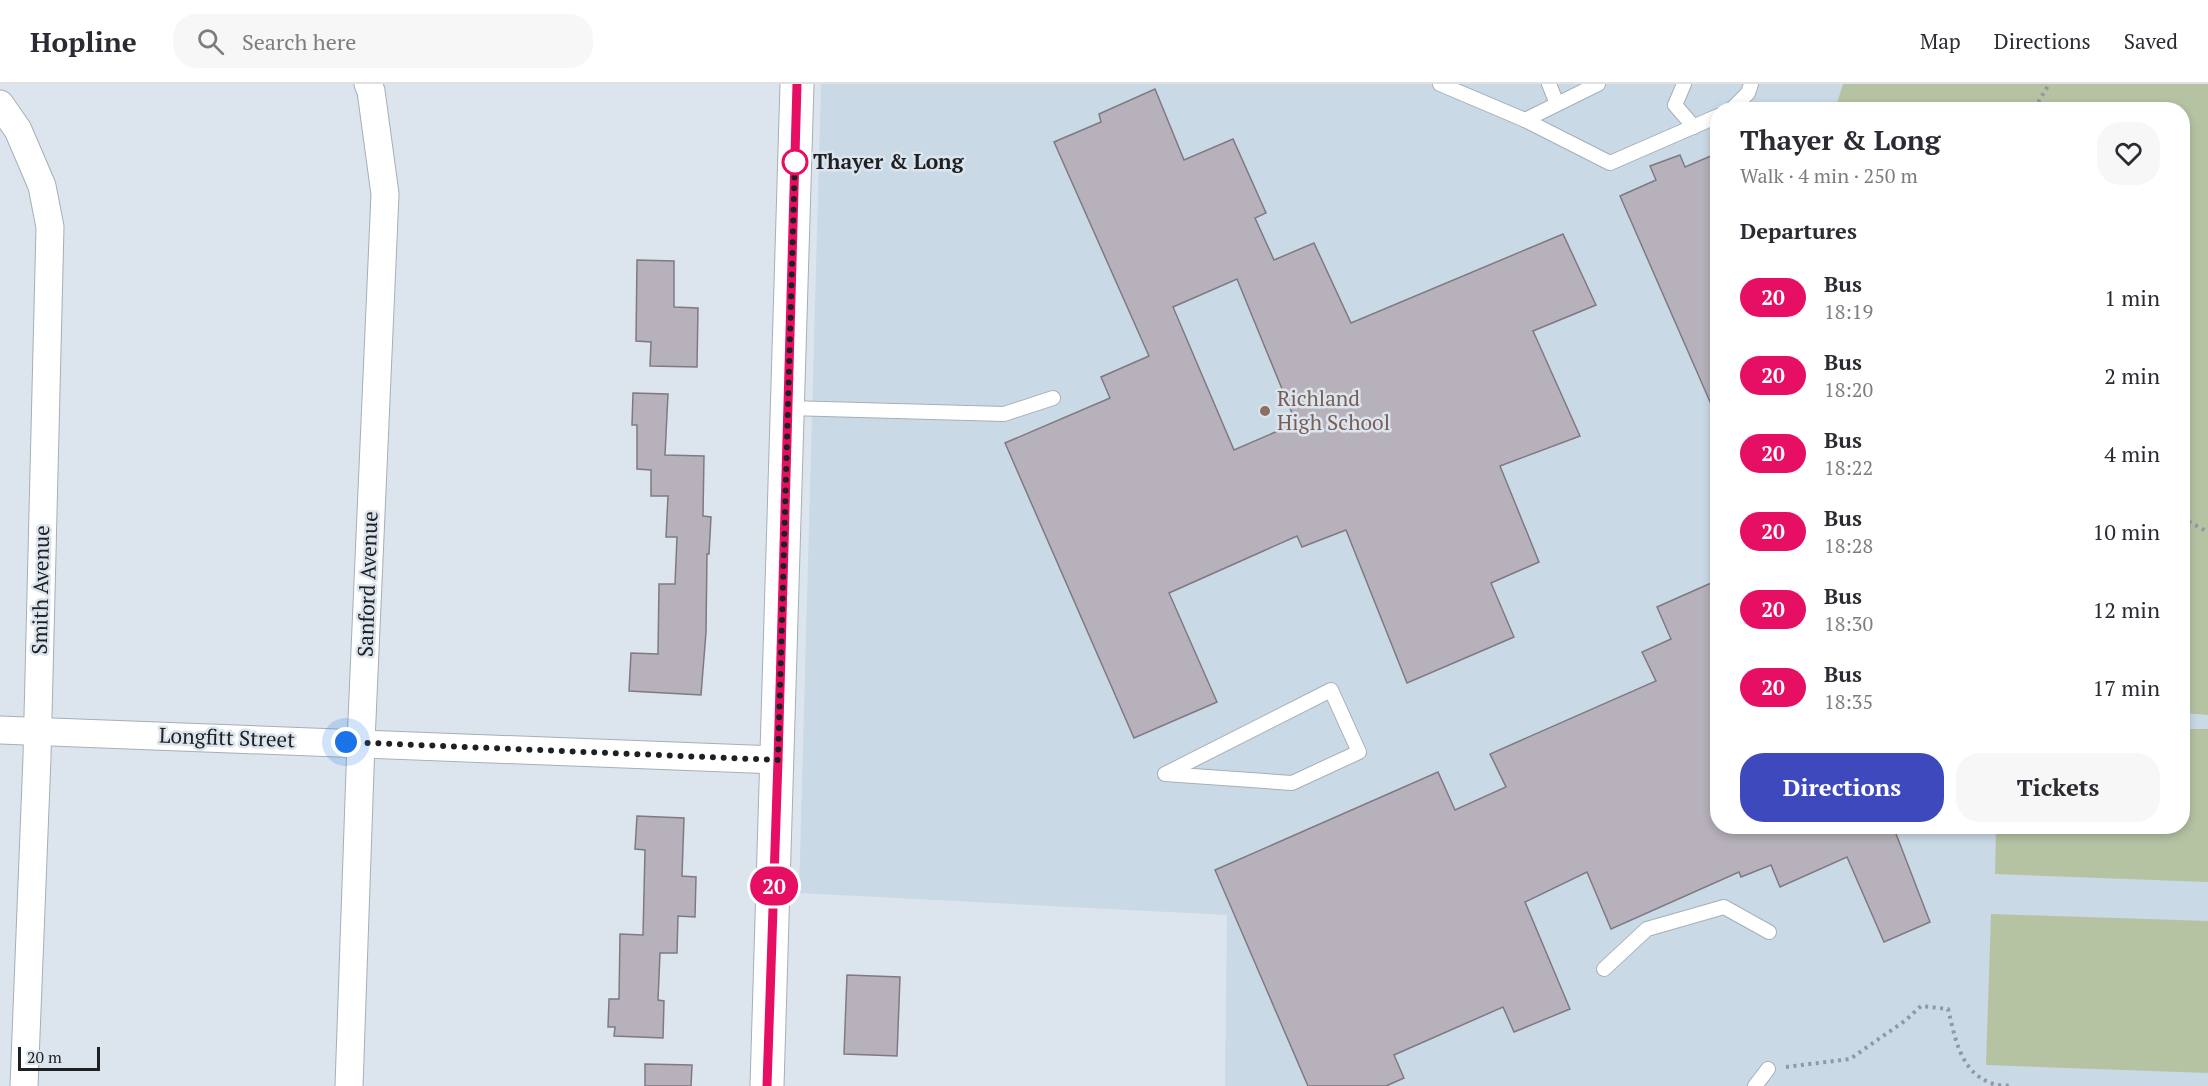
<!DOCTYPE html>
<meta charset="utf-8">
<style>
:root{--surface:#fff;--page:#f7f7f7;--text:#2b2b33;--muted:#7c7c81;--line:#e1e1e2;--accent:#3e49bd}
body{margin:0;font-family:"PT Serif",serif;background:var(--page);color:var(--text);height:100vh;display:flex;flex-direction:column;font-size:22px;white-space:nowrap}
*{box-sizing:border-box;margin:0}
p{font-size:20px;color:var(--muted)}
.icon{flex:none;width:33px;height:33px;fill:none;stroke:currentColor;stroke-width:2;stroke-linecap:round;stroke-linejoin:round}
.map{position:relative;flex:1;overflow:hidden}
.sheet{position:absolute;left:1710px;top:18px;width:480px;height:732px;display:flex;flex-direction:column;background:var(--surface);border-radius:24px;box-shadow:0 3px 9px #0003}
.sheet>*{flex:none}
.badge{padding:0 12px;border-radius:20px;font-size:21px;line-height:39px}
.scale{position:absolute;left:18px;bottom:15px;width:82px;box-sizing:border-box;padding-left:6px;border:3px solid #1e2124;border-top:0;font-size:16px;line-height:21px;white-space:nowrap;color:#1e2124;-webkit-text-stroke:4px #dce5ed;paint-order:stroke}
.you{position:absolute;width:30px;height:30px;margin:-15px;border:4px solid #fff;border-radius:50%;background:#1a73e8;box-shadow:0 0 0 9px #1a73e833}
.map>.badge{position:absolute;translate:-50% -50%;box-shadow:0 0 0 3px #fff}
h2{padding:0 30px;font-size:22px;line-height:54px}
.round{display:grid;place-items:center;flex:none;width:63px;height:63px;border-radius:24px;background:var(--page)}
.headline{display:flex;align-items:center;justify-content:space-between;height:102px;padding:0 30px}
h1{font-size:28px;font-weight:700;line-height:45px}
.primary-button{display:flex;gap:12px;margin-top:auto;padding:12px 30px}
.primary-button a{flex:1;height:69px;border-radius:24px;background:var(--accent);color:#fff;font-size:24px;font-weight:700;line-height:69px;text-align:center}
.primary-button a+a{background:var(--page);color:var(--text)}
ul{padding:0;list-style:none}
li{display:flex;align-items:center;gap:18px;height:78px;padding:0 30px}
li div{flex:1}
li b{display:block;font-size:22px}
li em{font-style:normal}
li .badge{min-width:66px;font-weight:700;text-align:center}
header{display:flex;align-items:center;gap:36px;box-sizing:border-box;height:84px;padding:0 30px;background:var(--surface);border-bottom:2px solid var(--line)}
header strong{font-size:28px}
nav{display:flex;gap:33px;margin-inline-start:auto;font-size:21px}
.search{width:420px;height:54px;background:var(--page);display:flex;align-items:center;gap:15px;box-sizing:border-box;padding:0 21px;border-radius:24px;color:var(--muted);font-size:22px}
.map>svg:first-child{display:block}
.built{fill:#cad9e6}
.green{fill:#b5c3a3}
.building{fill:#b6b1ba;stroke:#7f7a82;stroke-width:1.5;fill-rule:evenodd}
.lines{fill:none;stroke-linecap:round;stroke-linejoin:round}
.lane-casing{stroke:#a6afb6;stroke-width:16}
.street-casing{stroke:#a6afb6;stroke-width:29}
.secondary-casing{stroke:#a6afb6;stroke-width:35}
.path{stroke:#92989f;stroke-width:4;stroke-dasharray:3 4.5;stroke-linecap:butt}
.lane{stroke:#fff;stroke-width:14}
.street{stroke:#fff;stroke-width:27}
.secondary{stroke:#fff;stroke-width:33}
.line-casing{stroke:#fff;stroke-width:14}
.line{stroke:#e60f63;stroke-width:9}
.walk{stroke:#1e2124;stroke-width:6;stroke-dasharray:0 10.8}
.stop-dot{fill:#fff;stroke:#e60f63;stroke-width:3}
.education-dot{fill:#8d6e63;stroke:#dce5ed;stroke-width:2}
.labels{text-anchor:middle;stroke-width:5;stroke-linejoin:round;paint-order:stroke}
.stop-label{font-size:21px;font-weight:bold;fill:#1e2124;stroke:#dce5ed;text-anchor:start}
.education-label{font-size:21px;fill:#785e54;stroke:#dce5ed;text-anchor:start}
.street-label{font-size:21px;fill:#1e2124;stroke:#dce5ed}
</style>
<header>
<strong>Hopline</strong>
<div class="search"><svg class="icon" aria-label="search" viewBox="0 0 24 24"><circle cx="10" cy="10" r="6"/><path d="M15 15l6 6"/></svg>Search here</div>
<nav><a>Map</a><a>Directions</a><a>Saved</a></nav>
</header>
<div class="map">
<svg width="2208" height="1002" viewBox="0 0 2208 1002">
<rect width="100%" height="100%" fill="#dce5ed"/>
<polygon class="built" points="821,0 1843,0 1835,25 1718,26 1718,742 2182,742 2183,629 2208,631 2208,1002 1225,1002 1227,831 799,809"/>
<g class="green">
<polygon points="1843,0 2208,0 2208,631 2182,629 2182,26 1835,25"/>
<polygon points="2183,645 2208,645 2208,798 1995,790 1996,743 2182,742"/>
<polygon points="1991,830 2208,837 2208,989 1986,981"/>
</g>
<g class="building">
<path d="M 1155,5 L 1184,76 L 1233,55 L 1266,129 L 1255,134 L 1274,176 L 1314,159 L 1351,239 L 1563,150 L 1596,221 L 1533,247 L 1580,352 L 1500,382 L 1539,478 L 1491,499 L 1514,553 L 1407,599 L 1346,446 L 1302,463 L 1297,452 L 1169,509 L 1217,618 L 1134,654 L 1005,359 L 1110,314 L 1101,293 L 1149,272 L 1054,58 L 1101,38 L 1099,30 ZM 1237,195 L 1296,339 L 1234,366 L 1173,223 Z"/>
<polygon points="1718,69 1718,336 1620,112 1656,96 1650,82 1680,71 1685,83"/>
<polygon points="637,176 674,177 674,223 698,224 697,283 650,282 651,258 636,257"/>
<polygon points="633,309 668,310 665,371 704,372 703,432 711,433 709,470 707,470 706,548 701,611 629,607 631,569 658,570 659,500 675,500 677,453 666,453 668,412 651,412 651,386 637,385 637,341 632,341"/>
<polygon points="1718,496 1718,742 1893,742 1930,838 1884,858 1847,773 1780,803 1771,781 1741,793 1739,788 1611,845 1587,788 1525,818 1570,925 1514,948 1503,923 1394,971 1404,994 1386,1002 1308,1002 1215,786 1438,688 1455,726 1506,703 1490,670 1656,597 1642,568 1671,555 1657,523"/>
<polygon points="637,732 684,734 682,792 696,793 695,833 678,832 677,869 660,869 658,916 664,917 663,954 614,952 615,943 608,943 609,915 619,915 620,850 643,851 645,766 635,765"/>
<polygon points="847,891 900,893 897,972 844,970"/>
<polygon points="645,980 692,981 691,1002 645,1002"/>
</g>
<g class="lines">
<defs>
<g id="lane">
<polyline points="1440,0 1525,36 1598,0"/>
<polyline points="1549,0 1557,20"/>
<polyline points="1684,0 1675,21 1694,43"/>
<polyline points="1731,26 1748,9 1751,0"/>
<polyline points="1525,36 1610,79 1718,32"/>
<polyline points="788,324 1004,330 1053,314"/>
<polygon points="1331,606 1359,668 1292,699 1165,690"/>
<polyline points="1604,885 1647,845 1724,823 1769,848"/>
<polyline points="1755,1002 1768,985"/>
</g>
<g id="street">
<polyline points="0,20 18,46 42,102 50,143 37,673 24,1002"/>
<polyline points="0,646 778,676"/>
<polyline points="349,1002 361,658 385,110 371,7 368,0"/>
</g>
<polyline id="secondary" points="767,1002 797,0"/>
</defs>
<use href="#lane" class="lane-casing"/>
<use href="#street" class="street-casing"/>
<use href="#secondary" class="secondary-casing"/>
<g class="path">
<polyline points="2039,26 2039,17 2049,0"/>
<polyline points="2182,434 2208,448"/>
<path d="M 1786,983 L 1850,975 L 1906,936 L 1921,922 L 1948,925 C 1955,953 1960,988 1991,999 C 1996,1002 2004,1001 2010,1002"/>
</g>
<use href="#lane" class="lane"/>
<use href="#street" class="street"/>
<use href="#secondary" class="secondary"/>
</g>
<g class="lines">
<defs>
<polyline id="line" points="767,1002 778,676 797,0"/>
</defs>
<use href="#line" class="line-casing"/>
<use href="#line" class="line"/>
<polyline class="walk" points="346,658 778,676 795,74 795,78"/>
</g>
<circle class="stop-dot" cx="795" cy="78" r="12"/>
<circle class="education-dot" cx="1265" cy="327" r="6"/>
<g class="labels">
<g class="stop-label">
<text x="813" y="85">Thayer &amp; Long</text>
</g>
<g class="education-label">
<text x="1277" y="322">Richland<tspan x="1277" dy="24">High School</tspan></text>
</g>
<g class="street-label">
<text transform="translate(368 500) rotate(-88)" y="7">Sanford Avenue</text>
<text transform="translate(41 506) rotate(-89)" y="7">Smith Avenue</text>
<text transform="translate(227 654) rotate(2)" y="7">Longfitt Street</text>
</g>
</g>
</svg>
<div class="scale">20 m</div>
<div class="you" style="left:346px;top:658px"></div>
<b class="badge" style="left:774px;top:802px;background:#e60f63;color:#fff">20</b>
<section class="sheet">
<div class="headline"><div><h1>Thayer &amp; Long</h1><p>Walk · 4 min · 250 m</p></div><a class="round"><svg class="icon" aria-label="heart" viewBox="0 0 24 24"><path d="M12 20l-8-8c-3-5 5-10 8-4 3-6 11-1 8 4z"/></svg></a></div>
<h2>Departures</h2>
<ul>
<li><span class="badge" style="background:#e60f63;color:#fff">20</span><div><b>Bus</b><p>18:19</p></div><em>1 min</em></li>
<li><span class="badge" style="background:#e60f63;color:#fff">20</span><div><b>Bus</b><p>18:20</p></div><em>2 min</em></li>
<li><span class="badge" style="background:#e60f63;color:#fff">20</span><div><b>Bus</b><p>18:22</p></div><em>4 min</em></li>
<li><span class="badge" style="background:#e60f63;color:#fff">20</span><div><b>Bus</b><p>18:28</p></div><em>10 min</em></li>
<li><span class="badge" style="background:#e60f63;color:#fff">20</span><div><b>Bus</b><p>18:30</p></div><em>12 min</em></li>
<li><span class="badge" style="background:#e60f63;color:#fff">20</span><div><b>Bus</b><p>18:35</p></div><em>17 min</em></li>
</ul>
<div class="primary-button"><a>Directions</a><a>Tickets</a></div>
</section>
</div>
